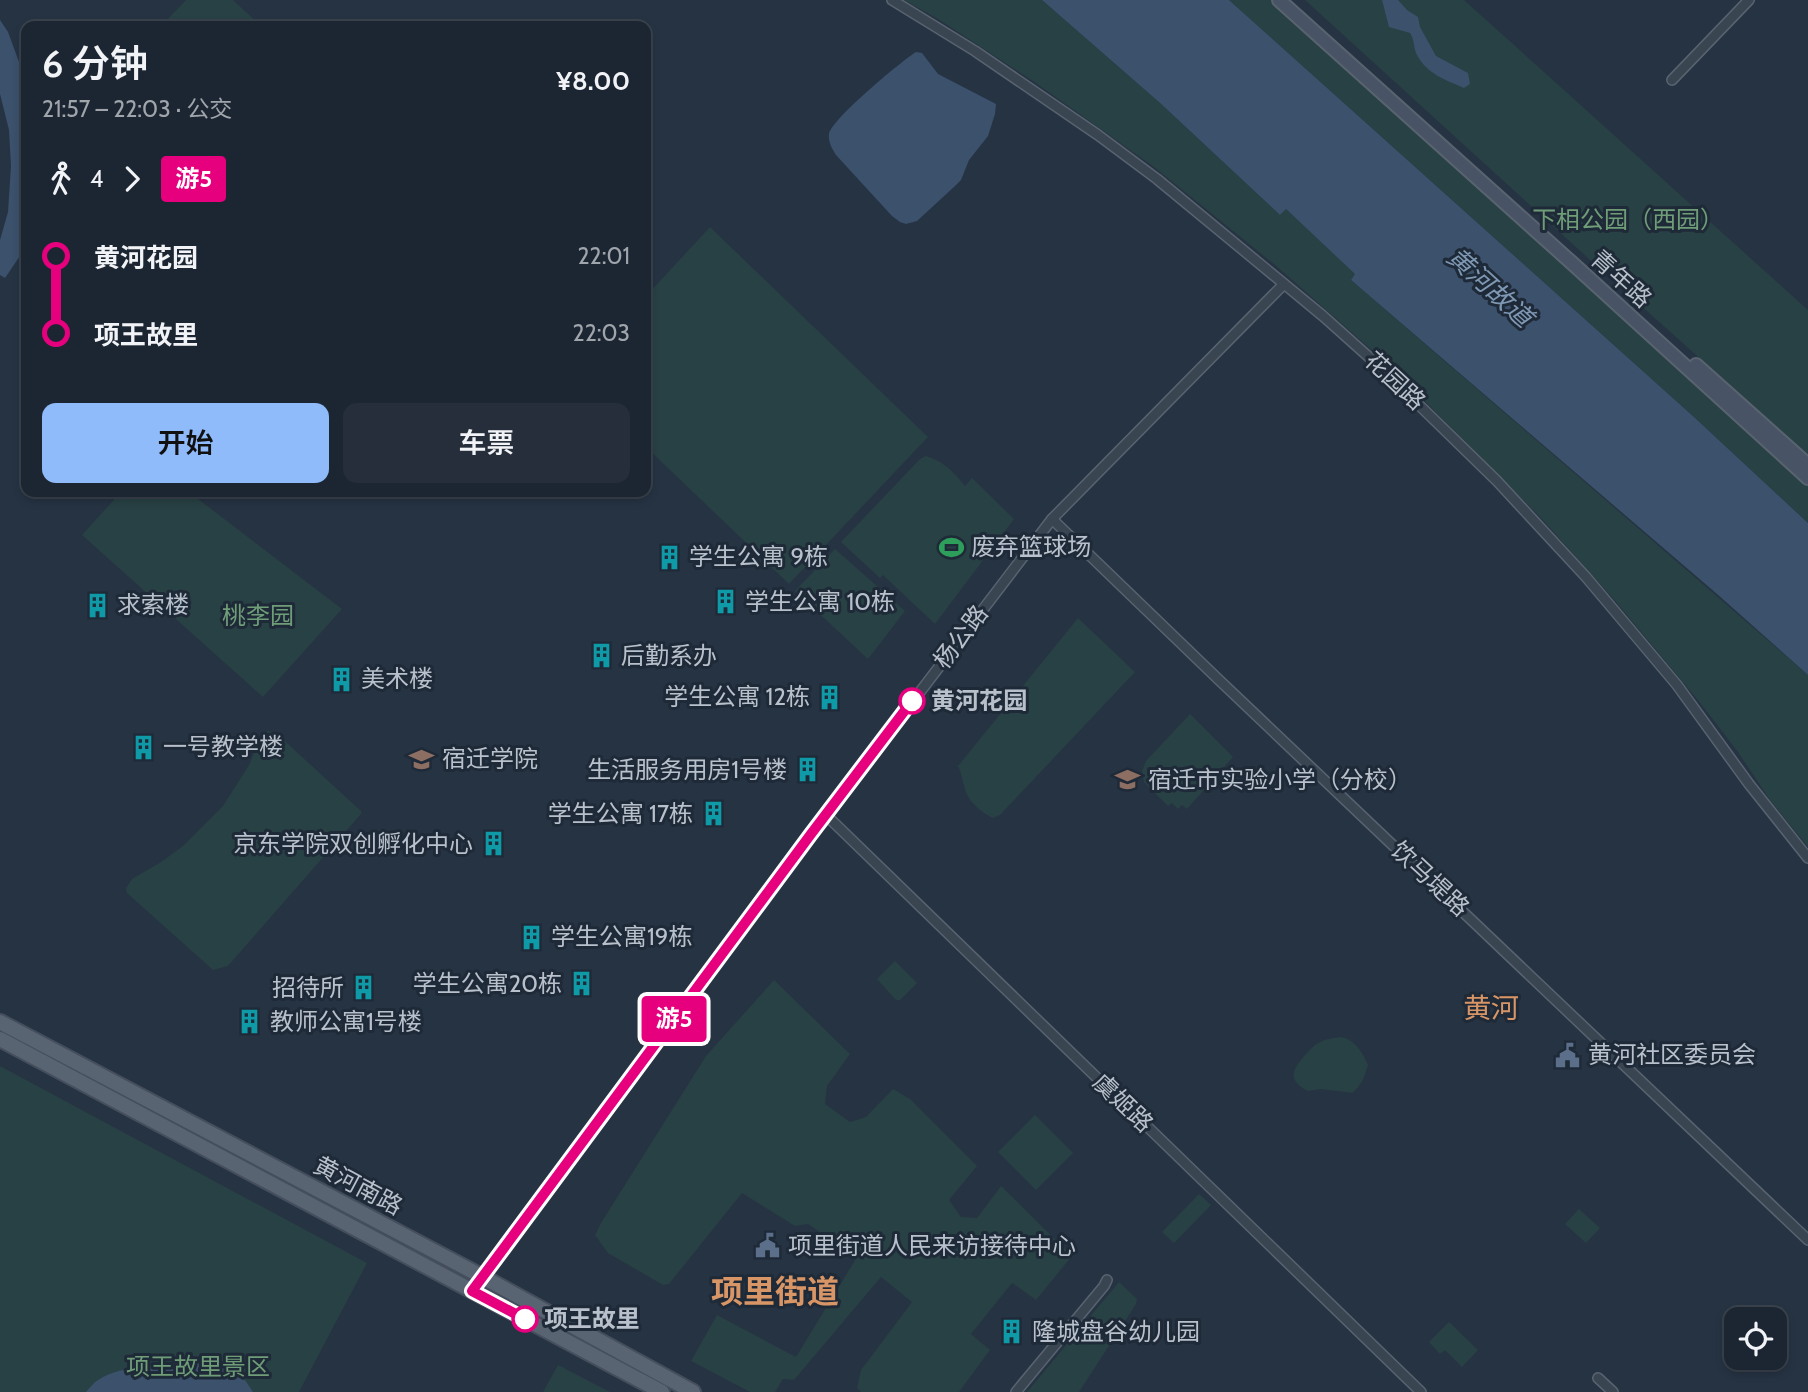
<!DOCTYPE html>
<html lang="zh">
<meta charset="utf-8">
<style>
:root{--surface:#1c2632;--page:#252e3a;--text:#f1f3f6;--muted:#a0a5ac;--line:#3a434d;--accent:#8fbbfa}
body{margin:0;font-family:Cabin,"Noto Sans SC",sans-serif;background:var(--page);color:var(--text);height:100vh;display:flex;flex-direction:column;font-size:26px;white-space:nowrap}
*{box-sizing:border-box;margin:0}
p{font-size:23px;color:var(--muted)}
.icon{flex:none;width:38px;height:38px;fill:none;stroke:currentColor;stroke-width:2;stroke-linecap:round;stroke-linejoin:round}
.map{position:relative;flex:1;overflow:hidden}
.panel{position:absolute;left:21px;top:21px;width:630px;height:476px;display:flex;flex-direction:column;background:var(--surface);border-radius:14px;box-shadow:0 4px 10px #0003,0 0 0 2px var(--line)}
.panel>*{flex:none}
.badge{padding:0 14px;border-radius:5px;font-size:24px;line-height:46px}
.controls{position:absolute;left:1724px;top:1307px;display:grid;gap:14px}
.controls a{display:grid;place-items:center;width:63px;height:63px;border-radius:14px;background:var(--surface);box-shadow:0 4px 10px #0003,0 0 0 2px var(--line);font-size:35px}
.map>.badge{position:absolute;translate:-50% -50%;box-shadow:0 0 0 4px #fff}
.legs{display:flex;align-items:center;gap:10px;height:77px;padding:0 21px;font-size:23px}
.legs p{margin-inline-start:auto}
.summary{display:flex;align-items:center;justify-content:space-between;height:119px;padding:0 21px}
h1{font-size:38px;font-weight:600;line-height:52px}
.button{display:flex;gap:14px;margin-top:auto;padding:14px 21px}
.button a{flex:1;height:80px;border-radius:14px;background:var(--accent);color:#111;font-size:28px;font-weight:600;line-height:80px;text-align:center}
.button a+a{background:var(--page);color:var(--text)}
ul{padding:0 21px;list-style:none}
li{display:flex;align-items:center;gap:24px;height:77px;font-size:26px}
li i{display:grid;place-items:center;width:10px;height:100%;margin:0 9px;background:currentColor}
li i::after{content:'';width:18px;height:18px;margin:-9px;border:5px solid;border-radius:50%;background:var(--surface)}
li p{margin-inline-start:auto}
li:first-child i{background:linear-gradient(#0000 50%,currentColor 0)}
li:last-child i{background:linear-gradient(currentColor 50%,#0000 0)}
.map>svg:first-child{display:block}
.green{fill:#284144}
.water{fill:#3b516c}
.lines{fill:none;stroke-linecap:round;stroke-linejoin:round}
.street-casing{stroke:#596370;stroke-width:12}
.secondary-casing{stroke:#596370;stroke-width:16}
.primary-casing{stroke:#444e5c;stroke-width:18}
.street{stroke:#3a4552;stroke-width:9}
.secondary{stroke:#485465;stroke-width:12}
.primary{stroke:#596472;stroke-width:14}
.line-1-casing{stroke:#fff;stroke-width:16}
.line-1{stroke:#e6007e;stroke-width:10}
.stop-1-dot{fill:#fff;stroke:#e6007e;stroke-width:3.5}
.labels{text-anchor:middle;stroke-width:6;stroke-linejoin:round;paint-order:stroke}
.park-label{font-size:24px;fill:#6e9d78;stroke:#1f2a38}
.street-label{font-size:24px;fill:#b8c0cc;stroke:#1f2a38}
.poi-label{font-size:24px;fill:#b8c0cc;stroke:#1f2a38;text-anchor:start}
.stop-label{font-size:24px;font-weight:bold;fill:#b8c0cc;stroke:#1f2a38;text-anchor:start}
.water-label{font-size:26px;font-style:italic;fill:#7e97b3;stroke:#1f2a38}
.quarter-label{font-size:28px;fill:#d89566;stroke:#1f2a38}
.district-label{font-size:32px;font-weight:bold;fill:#d89566;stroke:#1f2a38}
</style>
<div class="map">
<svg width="1808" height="1392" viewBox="0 0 1808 1392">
<rect width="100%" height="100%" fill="#263343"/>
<g class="green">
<polygon points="186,0 233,0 261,26 161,26"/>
<polygon points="904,0 1042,0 1160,103 1280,215 1286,209 1356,274 1351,280 1800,668 1808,675 1808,847 1770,800 1738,752 1697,699 1611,596 1541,518 1391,367 1275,265 1154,167 1033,81 938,19"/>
<polygon points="1229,0 1274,0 1808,486 1808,523 1694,417"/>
<polygon points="1305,0 1464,0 1808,310 1808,455 1601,270"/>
<polygon points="710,227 928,437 789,584 646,447 646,296"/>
<path d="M 926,456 C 943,461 954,472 965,486 L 972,478 L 1014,519 L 935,624 L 883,575 L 880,578 L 841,542 L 920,459 Z"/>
<polygon points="121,492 189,492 342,609 263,697 82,535"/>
<polygon points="835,549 905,611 868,659 795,591"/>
<path d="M 1078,618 L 1135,672 L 1000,815 L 993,818 C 982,813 968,802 965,789 C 962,780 962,774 958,766 Z"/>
<polygon points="1190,714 1233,757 1187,809 1182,805 1178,809 1172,803 1168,806 1144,782 1142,771 1146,761"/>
<polygon points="268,731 276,733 361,811 361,814 228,966 213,970 127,893 126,888 132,879 161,862 183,846 223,806 249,765 262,734"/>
<polygon points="895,961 917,983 900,1000 896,1000 877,979"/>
<polygon points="774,980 850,1054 827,1086 825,1104 850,1122 866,1117 893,1089 910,1099 977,1166 949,1200 961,1217 977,1218 1001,1186 1072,1256 1036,1300 1012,1283 971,1334 990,1350 959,1392 861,1392 857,1388 861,1370 912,1302 881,1277 794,1380 783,1379 775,1392 750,1392 691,1361 717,1315 796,1357 857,1257 808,1224 795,1226 742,1193 669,1284 663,1285 608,1253 595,1235 601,1223 706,1056"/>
<path d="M 1341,1037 C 1354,1039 1363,1053 1368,1065 C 1364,1077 1363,1084 1352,1093 L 1321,1089 L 1308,1091 C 1287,1080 1292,1070 1305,1055 C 1309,1051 1313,1046 1318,1043 C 1325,1039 1333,1038 1341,1037 Z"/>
<polygon points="0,1066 367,1263 299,1392 0,1392"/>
<polygon points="1035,1115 1073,1153 1036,1190 998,1152"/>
<polygon points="1199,1194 1211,1205 1174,1243 1162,1232"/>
<polygon points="1579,1209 1600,1228 1586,1243 1565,1224"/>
<polygon points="1119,1282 1137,1299 1136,1304 1079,1392 1027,1392"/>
<polygon points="1449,1322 1478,1350 1462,1367 1445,1350 1440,1354 1429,1342"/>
<polygon points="558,1365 562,1367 610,1392 543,1392"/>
</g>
<g class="water">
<polygon points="1042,0 1229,0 1694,417 1808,523 1808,675 1717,594 1351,280 1355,274 1286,209 1280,215 1160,103"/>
<path d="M 1382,0 L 1398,0 L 1407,10 L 1418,17 L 1420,27 L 1436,56 L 1468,73 L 1470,84 L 1464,88 C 1446,80 1427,74 1417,55 C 1413,48 1415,40 1410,33 L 1389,27 Z"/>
<polygon points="0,20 8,32 26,81 26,247 5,278 0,275 0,240 8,212 11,166 9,130 0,94"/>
<path d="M 916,52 L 922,53 L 938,74 L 996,104 L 995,114 L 988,136 L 969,160 L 961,180 L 955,186 L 917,221 L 906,224 L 900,222 L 892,216 L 836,155 C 832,148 828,142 829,134 C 832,119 900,62 916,52 Z"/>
<path d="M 190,1360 C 225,1359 234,1362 253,1392 L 86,1392 C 90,1388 93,1383 98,1380 C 125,1363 160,1368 190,1360 Z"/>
</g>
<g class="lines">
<defs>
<g id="street">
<polyline points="892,0 975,51 1098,135 1157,179 1323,316 1380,367 1497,481 1586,577 1677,685 1749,784 1808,858"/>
<polyline points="1672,80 1749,0"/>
<polyline points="1052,519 1218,679 1808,1240"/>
<polyline points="826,815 1421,1392"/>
<polyline points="473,1291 826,815 1052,519 1284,284"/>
<polyline points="1598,1378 1613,1392"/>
<polyline points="1016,1392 1104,1286 1107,1280"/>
</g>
<g id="secondary">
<polyline points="1279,0 1572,263 1808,478"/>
<polyline points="1696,365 1808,465"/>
</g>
<g id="primary">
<polyline points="0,1022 483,1277 693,1392"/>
<polyline points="0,1039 662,1392"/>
</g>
</defs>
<use href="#street" class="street-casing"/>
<use href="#secondary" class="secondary-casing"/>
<use href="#primary" class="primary-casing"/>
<use href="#street" class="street"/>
<use href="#secondary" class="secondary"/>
<use href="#primary" class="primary"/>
</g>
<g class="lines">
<defs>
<polyline id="line-1" points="525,1319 472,1291 811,834 912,701"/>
</defs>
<use href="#line-1" class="line-1-casing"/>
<use href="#line-1" class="line-1"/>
</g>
<defs>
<symbol id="stadium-bare" viewBox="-9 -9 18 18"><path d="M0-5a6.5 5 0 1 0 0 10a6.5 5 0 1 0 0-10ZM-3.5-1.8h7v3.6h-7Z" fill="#2e9e5b" stroke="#1f2a38" stroke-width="2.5" paint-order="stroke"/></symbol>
<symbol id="building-bare" viewBox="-9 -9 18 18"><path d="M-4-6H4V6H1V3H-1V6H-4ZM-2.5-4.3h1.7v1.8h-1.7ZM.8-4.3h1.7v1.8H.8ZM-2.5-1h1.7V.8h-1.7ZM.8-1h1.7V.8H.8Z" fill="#0f9aa8" stroke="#1f2a38" stroke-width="2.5" paint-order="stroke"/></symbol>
<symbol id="university-bare" viewBox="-9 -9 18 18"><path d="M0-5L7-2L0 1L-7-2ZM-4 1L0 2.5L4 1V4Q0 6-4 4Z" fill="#8d6e63" stroke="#1f2a38" stroke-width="2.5" paint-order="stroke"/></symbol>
<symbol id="school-bare" viewBox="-9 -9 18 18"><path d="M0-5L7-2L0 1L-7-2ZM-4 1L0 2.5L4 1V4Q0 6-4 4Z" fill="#8d6e63" stroke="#1f2a38" stroke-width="2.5" paint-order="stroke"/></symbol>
<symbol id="civic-bare" viewBox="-9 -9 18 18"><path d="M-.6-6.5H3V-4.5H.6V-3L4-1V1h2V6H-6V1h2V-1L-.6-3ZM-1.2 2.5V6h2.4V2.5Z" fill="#5c6f8a" stroke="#1f2a38" stroke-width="2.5" paint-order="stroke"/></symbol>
</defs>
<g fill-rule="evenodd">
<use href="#stadium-bare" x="934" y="530" width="35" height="35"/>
<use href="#building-bare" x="652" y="540" width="35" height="35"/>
<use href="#building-bare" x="708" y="584" width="35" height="35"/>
<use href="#building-bare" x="80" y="588" width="35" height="35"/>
<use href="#building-bare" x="584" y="638" width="35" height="35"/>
<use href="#building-bare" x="324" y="662" width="35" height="35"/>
<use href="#building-bare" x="812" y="680" width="35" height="35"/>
<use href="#building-bare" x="126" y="730" width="35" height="35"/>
<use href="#university-bare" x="404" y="742" width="35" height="35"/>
<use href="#building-bare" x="790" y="752" width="35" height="35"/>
<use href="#school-bare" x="1110" y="762" width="35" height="35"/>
<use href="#building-bare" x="696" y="796" width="35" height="35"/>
<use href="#building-bare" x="476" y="826" width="35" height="35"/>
<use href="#building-bare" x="514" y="920" width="35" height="35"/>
<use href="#building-bare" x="564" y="966" width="35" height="35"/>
<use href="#building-bare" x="346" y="970" width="35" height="35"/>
<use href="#building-bare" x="232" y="1004" width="35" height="35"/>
<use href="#civic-bare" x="1550" y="1038" width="35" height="35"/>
<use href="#civic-bare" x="750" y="1228" width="35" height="35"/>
<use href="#building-bare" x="994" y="1314" width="35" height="35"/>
</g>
<g class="stop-1-dot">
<circle cx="912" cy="701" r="12"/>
<circle cx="525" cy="1319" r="12"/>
</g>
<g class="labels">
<g class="park-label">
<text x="1628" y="228">下相公园（西园）</text>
<text x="258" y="624">桃李园</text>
<text x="198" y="1375">项王故里景区</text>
</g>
<g class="street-label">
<text transform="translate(1621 279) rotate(42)" y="8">青年路</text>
<text transform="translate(1395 381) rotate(43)" y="8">花园路</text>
<text transform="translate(961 637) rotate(-53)" y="8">杨公路</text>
<text transform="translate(1430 879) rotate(43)" y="8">饮马堤路</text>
<text transform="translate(1123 1103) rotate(44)" y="8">虞姬路</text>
<text transform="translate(358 1186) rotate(28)" y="8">黄河南路</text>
</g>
<g class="poi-label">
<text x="971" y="555">废弃篮球场</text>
<text x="689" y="565">学生公寓 9栋</text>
<text x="745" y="610">学生公寓 10栋</text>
<text x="117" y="613">求索楼</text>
<text x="621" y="664">后勤系办</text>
<text x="361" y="687">美术楼</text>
<text x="810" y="705" text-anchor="end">学生公寓 12栋</text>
<text x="163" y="755">一号教学楼</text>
<text x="442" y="767">宿迁学院</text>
<text x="787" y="778" text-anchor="end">生活服务用房1号楼</text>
<text x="1148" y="788">宿迁市实验小学（分校）</text>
<text x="693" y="822" text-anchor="end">学生公寓 17栋</text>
<text x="473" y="852" text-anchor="end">京东学院双创孵化中心</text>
<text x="551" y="945">学生公寓19栋</text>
<text x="562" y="992" text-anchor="end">学生公寓20栋</text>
<text x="344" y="996" text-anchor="end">招待所</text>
<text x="270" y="1030">教师公寓1号楼</text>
<text x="1588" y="1063">黄河社区委员会</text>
<text x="788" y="1254">项里街道人民来访接待中心</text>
<text x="1032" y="1340">隆城盘谷幼儿园</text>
</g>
<g class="stop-label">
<text x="931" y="709">黄河花园</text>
<text x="544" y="1327">项王故里</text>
</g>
<g class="water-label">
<text transform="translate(1490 287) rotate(42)" y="9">黄河故道</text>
</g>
<g class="quarter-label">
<text x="1491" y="1018">黄河</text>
</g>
<g class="district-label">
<text x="775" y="1303">项里街道</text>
</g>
</g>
</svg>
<div class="controls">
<a><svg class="icon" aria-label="locate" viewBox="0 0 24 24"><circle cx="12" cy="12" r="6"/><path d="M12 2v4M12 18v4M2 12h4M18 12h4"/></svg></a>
</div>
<b class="badge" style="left:674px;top:1019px;background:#e6007e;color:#fff">游5</b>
<section class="panel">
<div class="summary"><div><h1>6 分钟</h1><p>21:57 – 22:03 · 公交</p></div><b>¥8.00</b></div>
<div class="legs"><svg class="icon" aria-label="walk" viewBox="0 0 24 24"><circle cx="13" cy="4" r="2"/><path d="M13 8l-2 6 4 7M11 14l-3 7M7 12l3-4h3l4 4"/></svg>4<svg class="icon" aria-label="forward" viewBox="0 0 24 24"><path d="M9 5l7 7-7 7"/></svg><b class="badge" style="background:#e6007e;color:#fff">游5</b></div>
<ul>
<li><i style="color:#e6007e"></i><b>黄河花园</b><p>22:01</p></li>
<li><i style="color:#e6007e"></i><b>项王故里</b><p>22:03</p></li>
</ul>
<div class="button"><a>开始</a><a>车票</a></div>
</section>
</div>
